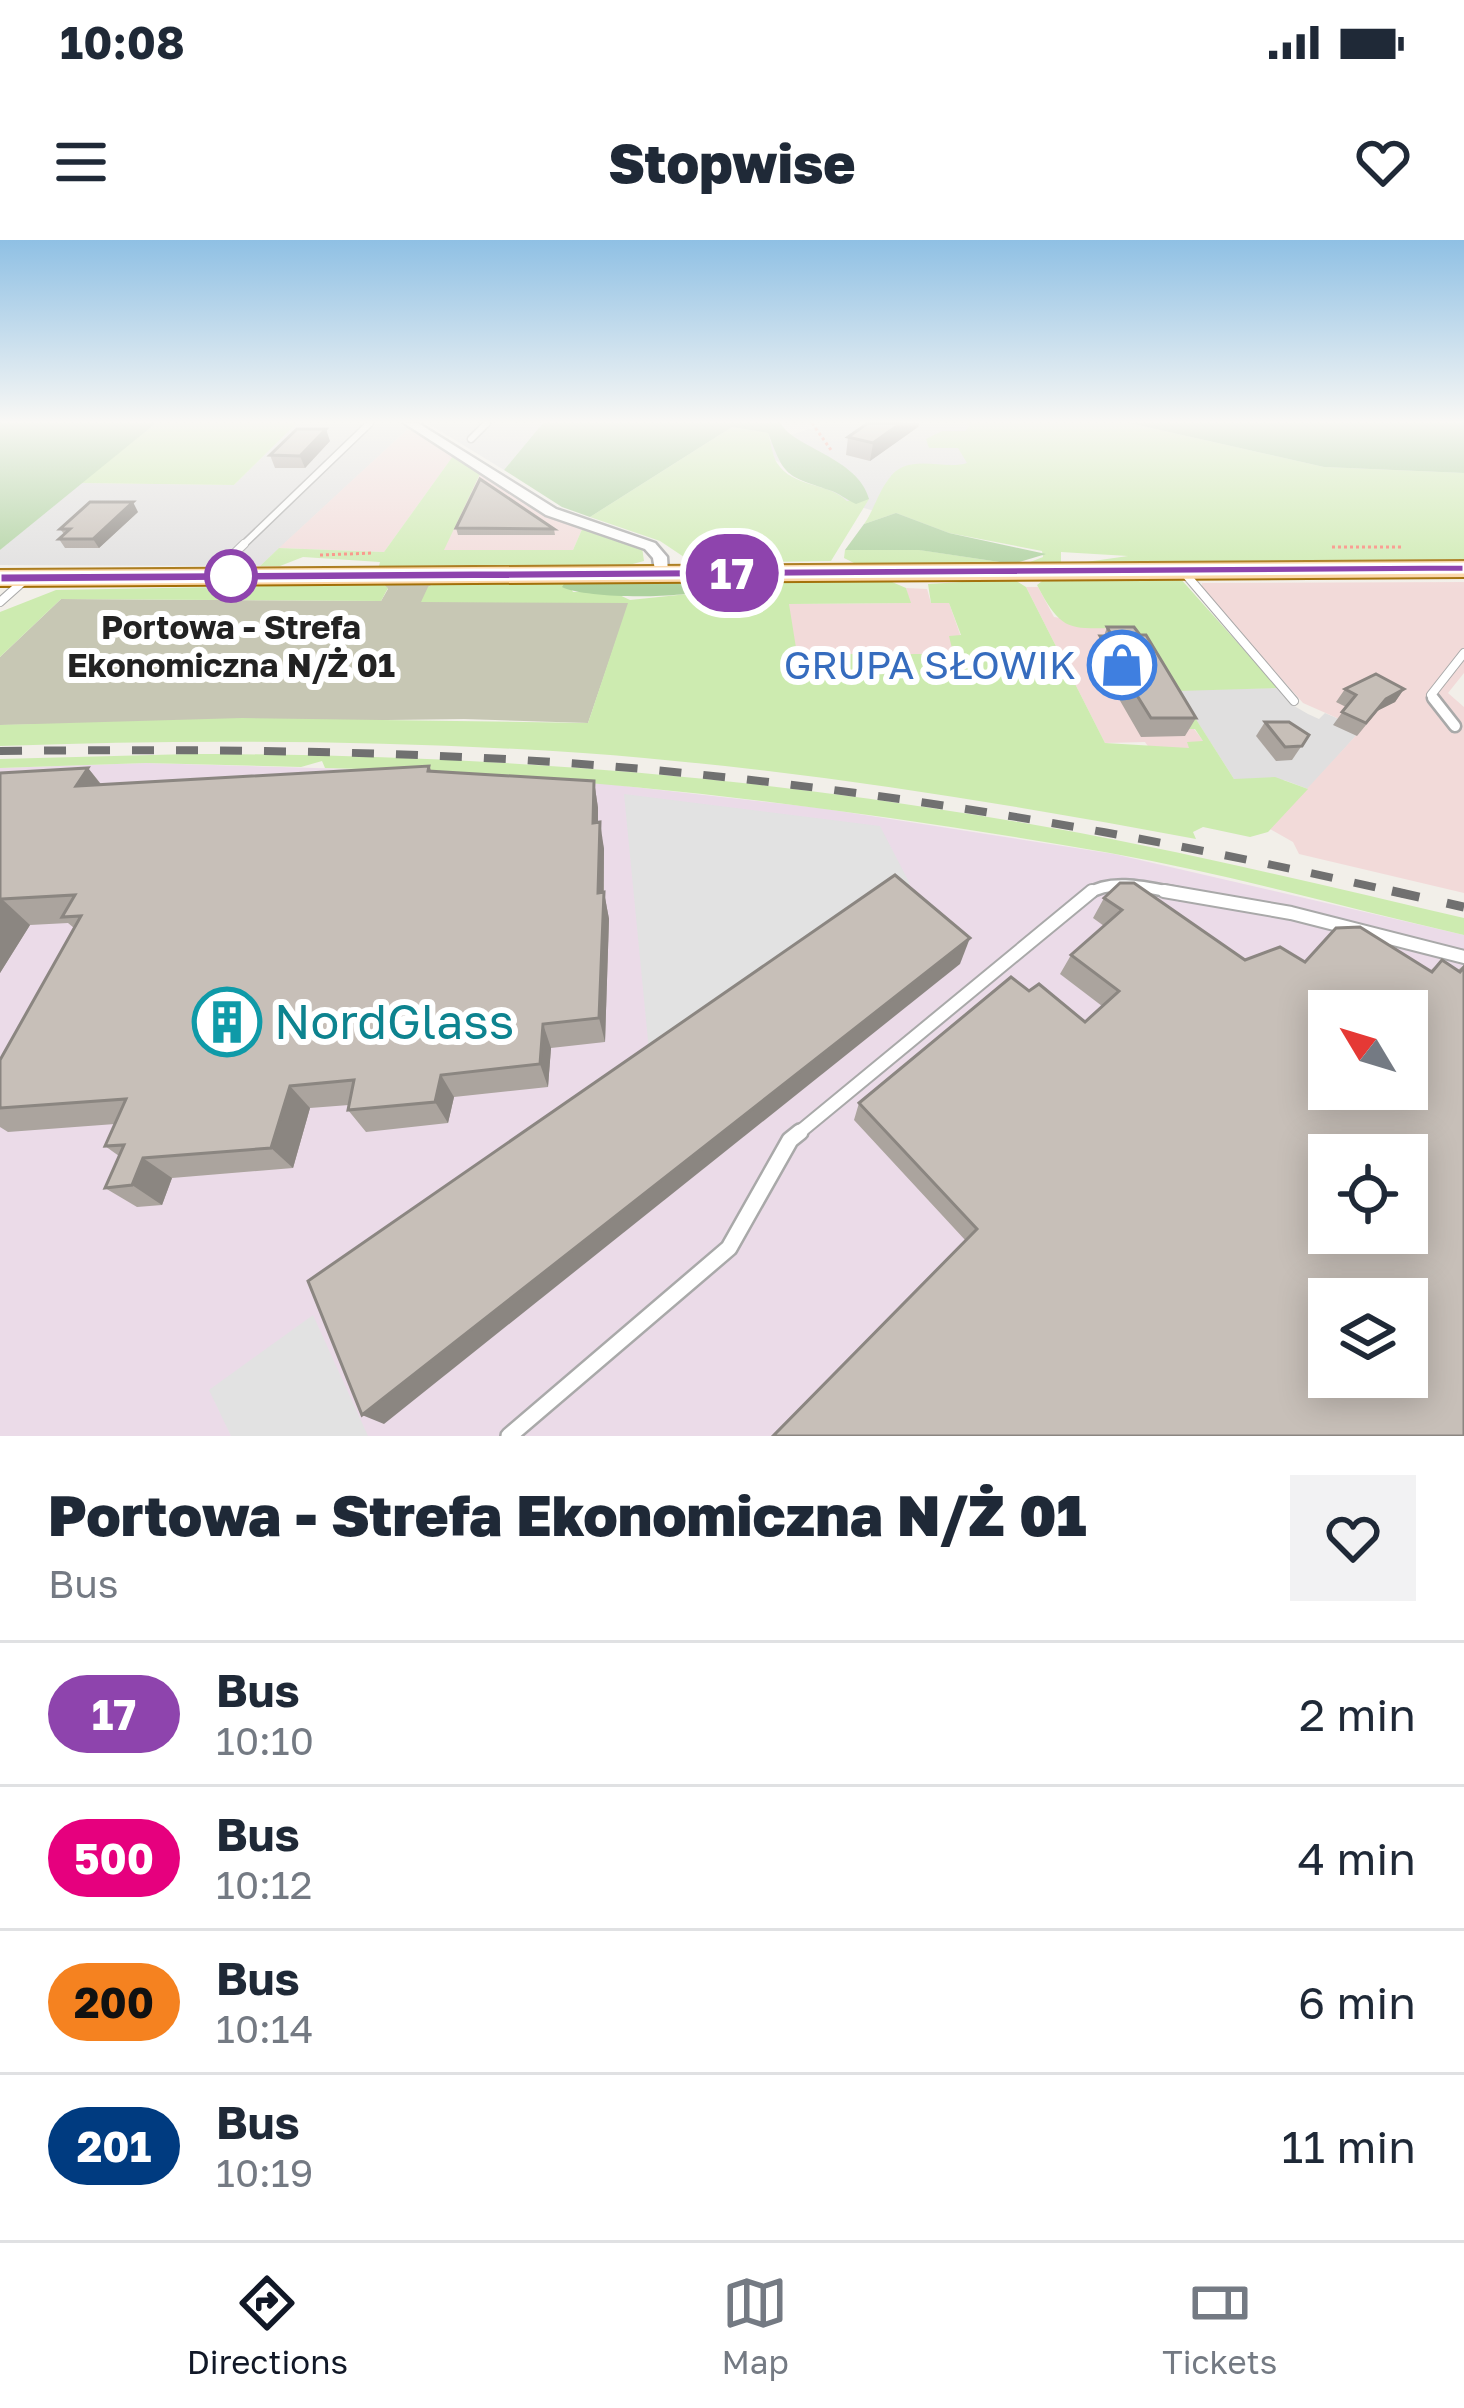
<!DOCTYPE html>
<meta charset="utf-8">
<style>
:root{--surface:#fff;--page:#f2f2f3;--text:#1f2937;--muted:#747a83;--line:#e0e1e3;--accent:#111827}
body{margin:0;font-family:"Golos Text",sans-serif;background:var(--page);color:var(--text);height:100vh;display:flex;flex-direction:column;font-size:45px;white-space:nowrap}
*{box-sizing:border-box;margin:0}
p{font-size:39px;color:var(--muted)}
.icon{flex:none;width:66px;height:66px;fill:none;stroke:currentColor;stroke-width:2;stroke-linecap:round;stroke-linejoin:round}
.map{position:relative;height:1196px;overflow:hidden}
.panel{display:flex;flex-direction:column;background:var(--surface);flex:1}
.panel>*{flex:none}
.badge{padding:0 24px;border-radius:39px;font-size:42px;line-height:78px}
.needle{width:78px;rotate:308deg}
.buttons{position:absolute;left:1308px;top:750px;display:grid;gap:24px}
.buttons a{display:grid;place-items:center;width:120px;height:120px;border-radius:0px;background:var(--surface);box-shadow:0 6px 30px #0003;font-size:60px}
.map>.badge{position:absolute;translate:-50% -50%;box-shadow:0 0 0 6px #fff}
.round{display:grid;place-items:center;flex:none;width:126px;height:126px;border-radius:0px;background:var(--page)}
.headline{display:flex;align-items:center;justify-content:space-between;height:204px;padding:0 48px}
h1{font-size:57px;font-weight:800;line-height:90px}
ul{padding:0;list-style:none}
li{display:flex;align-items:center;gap:36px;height:144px;padding:0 48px;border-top:3px solid var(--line)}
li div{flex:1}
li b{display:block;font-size:45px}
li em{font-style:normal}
li .badge{min-width:132px;font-weight:700;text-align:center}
.status{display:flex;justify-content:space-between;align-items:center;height:84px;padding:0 60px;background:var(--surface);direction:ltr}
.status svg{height:33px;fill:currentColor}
header{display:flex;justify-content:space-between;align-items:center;height:156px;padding:0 48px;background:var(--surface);font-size:54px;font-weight:800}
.tab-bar{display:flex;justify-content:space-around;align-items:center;height:168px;border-top:3px solid var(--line);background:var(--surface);font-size:33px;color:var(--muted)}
.tab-bar a{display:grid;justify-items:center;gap:6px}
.tab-bar .active{color:var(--accent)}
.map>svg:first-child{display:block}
.residential{fill:#e0dfdf}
.commercial{fill:#f2dad9}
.industrial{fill:#ebdbe8;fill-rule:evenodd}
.construction{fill:#c7c7b4}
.grass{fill:#cdebb0}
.forest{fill:#add19e}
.parking{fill:#e2e2e2}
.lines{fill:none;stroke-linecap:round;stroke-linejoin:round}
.service-far4-casing{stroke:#a9a9a9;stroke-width:9}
.service-far3-casing{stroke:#a9a9a9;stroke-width:10}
.service-far2-casing{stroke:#a9a9a9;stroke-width:15}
.service-far1-casing{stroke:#a9a9a9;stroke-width:16}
.service-casing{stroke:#a9a9a9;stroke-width:20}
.minor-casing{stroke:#a9a9a9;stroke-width:5}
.primary-casing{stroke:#a06b00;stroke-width:4}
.path{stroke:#fa8072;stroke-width:3;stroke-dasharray:3 3;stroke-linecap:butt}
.service-far4{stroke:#fff;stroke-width:6}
.service-far3{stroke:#fff;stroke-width:8}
.service-far2{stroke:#fff;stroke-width:10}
.service-far1{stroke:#fff;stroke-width:12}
.service{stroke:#fff;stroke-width:15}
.minor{fill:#fff;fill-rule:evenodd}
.primary{fill:#fcd6a4;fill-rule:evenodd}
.rail-far1{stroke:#707070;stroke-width:8;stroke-dasharray:22 22;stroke-linecap:butt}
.rail{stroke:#707070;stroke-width:9;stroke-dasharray:28 28;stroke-linecap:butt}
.wall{fill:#aba49e}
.shaded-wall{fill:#8b8681}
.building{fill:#c7bfb8;stroke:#8b8681;stroke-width:3;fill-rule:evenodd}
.line{fill:#8e44ad;stroke:#fff;stroke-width:3}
.stop-dot{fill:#fff;stroke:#8e44ad;stroke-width:6}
.labels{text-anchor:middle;stroke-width:12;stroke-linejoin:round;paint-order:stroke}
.far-stop-label{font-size:33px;font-weight:bold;fill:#222;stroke:#fff}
.shop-label{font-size:39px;fill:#366cbe;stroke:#fff;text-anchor:end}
.near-culture-label{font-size:48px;fill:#0d838f;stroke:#fff;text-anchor:start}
</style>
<div class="status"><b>10:08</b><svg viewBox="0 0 49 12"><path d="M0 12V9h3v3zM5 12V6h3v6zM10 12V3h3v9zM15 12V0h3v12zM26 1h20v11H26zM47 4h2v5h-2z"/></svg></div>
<header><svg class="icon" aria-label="menu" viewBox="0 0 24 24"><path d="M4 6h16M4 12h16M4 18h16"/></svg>Stopwise<svg class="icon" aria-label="heart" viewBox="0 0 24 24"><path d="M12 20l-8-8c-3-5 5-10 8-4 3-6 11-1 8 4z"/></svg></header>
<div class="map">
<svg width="1464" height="1196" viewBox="0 0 1464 1196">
<rect width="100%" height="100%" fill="#f2efe9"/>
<g class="residential">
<polygon points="297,183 401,183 410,187 260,326 0,325 0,310 79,243 234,245"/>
<polygon points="427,183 543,183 504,230"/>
<polygon points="828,183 988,183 949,293 854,265 753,207"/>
<polygon points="1278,448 1289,463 1308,474 1319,479 1325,473 1362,489 1308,549 1284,540 1234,539 1177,450"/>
</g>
<g class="commercial">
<polygon points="410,187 453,216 384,312 279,308"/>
<polygon points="480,234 546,274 583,287 573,310 443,310"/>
<polygon points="1464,342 1464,433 1448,453 1464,467 1464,653 1299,614 1293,602 1270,589 1362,489 1303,463 1201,348 1202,343"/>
<polygon points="1026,347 1038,347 1054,377 1117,388 1204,502 1190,508 1150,509 1145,502 1105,503"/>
<polygon points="906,348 927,349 931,363 949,363 972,428 786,429 780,364 910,363"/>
</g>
<path class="industrial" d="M 146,523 L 383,530 L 607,544 L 820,568 L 1114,614 L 1464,695 L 1464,1196 L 0,1196 L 0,528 ZM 1329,771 L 1407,771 L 1407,849 L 1329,849 ZM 1329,915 L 1407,915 L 1407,993 L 1329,993 ZM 1329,1059 L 1407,1059 L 1407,1137 L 1329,1137 Z"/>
<polygon class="construction" points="436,343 428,347 629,363 588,483 464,479 0,485 0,417 61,359 381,361 388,349 383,344"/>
<g class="grass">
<polygon points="156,183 297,183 234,245 79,243"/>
<path d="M 965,183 L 1129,183 L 1324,227 L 1464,233 L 1464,322 L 1072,324 L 1128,316 L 1061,312 L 1061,324 L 1025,324 L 1043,317 L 1042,311 L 949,293 L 896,273 L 864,284 C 874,270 878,253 888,240 C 907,211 943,231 967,223 L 958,208 L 929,208 L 926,199 L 942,191 L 965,191 L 970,185 Z"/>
<path d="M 732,187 L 768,193 C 771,202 772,215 777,223 C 793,248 828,242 847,261 L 869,259 L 831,321 L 693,323 L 660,301 L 590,277 Z"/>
<polygon points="453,216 480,234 444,310 573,310 583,287 642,307 644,321 629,325 379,326 380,322 303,317 280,326 260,326 279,308 384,312"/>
<polygon points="845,310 920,310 1013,324 856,324 844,318"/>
<path d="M 1179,337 L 1278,448 L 1178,451 L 1234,539 L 1275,537 L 1308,549 L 1268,592 L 1250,597 L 1203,587 L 1193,592 L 1196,599 C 994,561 788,528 583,513 C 389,500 194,499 0,506 L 0,485 L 242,478 L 588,483 L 628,363 L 421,362 L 428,347 L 436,343 L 566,341 L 573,352 L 613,352 L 630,360 L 707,352 L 708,341 L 885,339 L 906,348 L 911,363 L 789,364 L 797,414 L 935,414 L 938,422 L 955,421 L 949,396 L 961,395 L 949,363 L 931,363 L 928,344 L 1013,339 L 1026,347 L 1105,503 L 1189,508 L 1187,502 L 1203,501 L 1195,489 L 1186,489 L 1117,388 C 1068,389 1061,391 1037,345 L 1046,338 Z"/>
<polygon points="383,344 388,348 381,361 61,359 0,417 0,372 56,350"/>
<path d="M 190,514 C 453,514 717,532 976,575 C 1140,601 1302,640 1464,678 L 1464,695 C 1347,668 1229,634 1110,613 C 851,568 588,534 325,528 L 322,521 L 301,527 L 146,523 L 0,528 L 0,519 Z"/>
</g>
<g class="forest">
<polygon points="0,183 156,183 0,310"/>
<path d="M 543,183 L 781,183 C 790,206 859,218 869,259 L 856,264 C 846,260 840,253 829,250 C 785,235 785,237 768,193 L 732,187 L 590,277 L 562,267 L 504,230 Z"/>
<polygon points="1129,183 1464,183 1464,233 1324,227"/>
<polygon points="896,273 949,293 1046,314 1013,324 919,310 845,310 864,284"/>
<path d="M 566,341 L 708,341 L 710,349 C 684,359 586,359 562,347 Z"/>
</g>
<g class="parking">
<polygon points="624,554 880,586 910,644 650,821"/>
<polygon points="313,1075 368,1196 231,1196 209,1150"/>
</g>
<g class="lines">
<defs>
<g id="service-far4">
<polyline points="471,199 487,183"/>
<polyline points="241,307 370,183"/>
</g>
<g id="service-far3">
<polyline points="1182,330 1294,461"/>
<polyline points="210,337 244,304"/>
<polyline points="0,362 27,338"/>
<polyline points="1436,461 1431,455 1464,413"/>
</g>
<g id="service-far2">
<polyline points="1433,458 1455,486"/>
<path d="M 1088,654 C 1112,637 1153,649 1181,654"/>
</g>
<g id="service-far1">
<polyline points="1164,651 1291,673 1464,717"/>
<polyline points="796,895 1092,651"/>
</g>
<polyline id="service" points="509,1196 729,1008 790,900 800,892"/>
<polygon id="minor" points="404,183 418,183 556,269 655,303 667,317 668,333 656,336 653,318 645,309 546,275"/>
<polygon id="primary" points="1464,321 1464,337 0,346 0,330"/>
</defs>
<use href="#service-far4" class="service-far4-casing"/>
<use href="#service-far3" class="service-far3-casing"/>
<use href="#service-far2" class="service-far2-casing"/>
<use href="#service-far1" class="service-far1-casing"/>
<use href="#service" class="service-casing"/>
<use href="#minor" class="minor-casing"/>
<use href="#primary" class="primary-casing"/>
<g class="path">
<polyline points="812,183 831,210"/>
<polyline points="1332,307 1404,307"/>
<polyline points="320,315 374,313"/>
</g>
<use href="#service-far4" class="service-far4"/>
<use href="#service-far3" class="service-far3"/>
<use href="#service-far2" class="service-far2"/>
<use href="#service-far1" class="service-far1"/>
<use href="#service" class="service"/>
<use href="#minor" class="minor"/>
<use href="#primary" class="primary"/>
<path class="rail-far1" d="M 0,511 C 185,509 369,510 554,522 C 841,542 1125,590 1405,654"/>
<polyline class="rail" points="1392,651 1464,667"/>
</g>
<g class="wall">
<polygon points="868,183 919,183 918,187 870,221 846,215 848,197"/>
<polygon points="330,201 305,228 275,228 270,215"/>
<polygon points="138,272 99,308 65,308 59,299 64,294 60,289"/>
<polygon points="456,288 554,289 555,295 458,295"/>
<polygon points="1107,387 1196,478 1185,496 1141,497 1093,414 1100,396 1104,396"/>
<polygon points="1345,449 1404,449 1395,462 1377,471 1357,496 1333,485 1346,467 1336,462"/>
<polygon points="1265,482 1309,495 1292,520 1276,521 1256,496"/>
<polygon points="429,526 432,531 594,541 598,568 598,582 604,609 604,653 609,679 605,802 551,808 548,847 454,857 448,883 366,892 348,870 349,865 310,868 293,928 172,938 162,965 137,967 105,948 119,916 105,906 115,884 8,892 0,887 0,820 74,688 68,683 30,685 0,733 0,533 88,528 101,544"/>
<polygon points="1104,658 1245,720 1430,731 1442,720 1458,730 1464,725 1464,1196 966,1001 854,880 859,863 1029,751 1085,782 1102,766 1060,734 1071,715 1104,686 1093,678"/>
</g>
<g class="shaded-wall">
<polygon points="901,183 919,183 918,187 870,221 873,203"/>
<polygon points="326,189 330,201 305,228 300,216"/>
<polygon points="133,262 138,272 99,308 93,299"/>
<polygon points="1404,449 1395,462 1377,471 1357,496 1386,459"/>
<polygon points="88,528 109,555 76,546"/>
<polygon points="594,541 598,568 598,610 593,583"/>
<polygon points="600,582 604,609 603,679 598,653"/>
<polygon points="604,652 609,679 605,802 599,778"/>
<polygon points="2,659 30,685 0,733 0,661"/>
<polygon points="970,698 960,724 384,1184 362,1175"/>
<polygon points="543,784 551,808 548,847 540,824"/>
<polygon points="441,835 454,857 448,883 435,862"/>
<polygon points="290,846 310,868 293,928 271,908"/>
<polygon points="143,918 172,938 162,965 132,945"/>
</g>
<g class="building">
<polygon points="868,183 901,183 873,203 848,197"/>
<polygon points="297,189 326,189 300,216 270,215"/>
<polygon points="480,239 554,289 456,288"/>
<polygon points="90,262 133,262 93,299 59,299 70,289 60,289"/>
<polygon points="1107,387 1134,387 1140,395 1146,395 1196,478 1151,478 1100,396 1112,396"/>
<polygon points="1376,434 1404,449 1386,459 1366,483 1342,472 1356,455 1345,449"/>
<polygon points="1265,482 1289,482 1309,495 1302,506 1285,507"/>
<polygon points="429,526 428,531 594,541 593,583 600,582 598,653 604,652 599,778 543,784 540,824 441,835 435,862 348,870 354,840 290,846 271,908 143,918 132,945 105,948 124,905 105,906 126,859 0,868 0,820 81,676 62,677 75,655 2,659 0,661 0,533 88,528 76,546"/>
<polygon points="895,635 970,698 362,1175 308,1041"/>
<path d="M 1120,643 L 1134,643 L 1245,720 L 1280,707 L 1305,722 L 1336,688 L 1360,687 L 1432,732 L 1442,720 L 1460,732 L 1464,727 L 1464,1196 L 773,1196 L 977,989 L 859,863 L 1011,737 L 1029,751 L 1039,744 L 1085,782 L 1119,751 L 1071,715 L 1122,670 L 1104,658 ZM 1329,771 L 1407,771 L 1407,849 L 1329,849 ZM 1329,915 L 1407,915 L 1407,993 L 1329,993 ZM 1329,1059 L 1407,1059 L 1407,1137 L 1329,1137 Z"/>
</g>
<linearGradient id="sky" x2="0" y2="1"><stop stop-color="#8fc0e4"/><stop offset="0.52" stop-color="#f9f8f5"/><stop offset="1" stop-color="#f9f8f5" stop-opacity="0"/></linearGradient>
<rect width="1464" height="350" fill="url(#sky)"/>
<polygon class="line" points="1464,324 1464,332 0,343 0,333"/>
<defs>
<symbol id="shop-ring" viewBox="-11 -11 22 22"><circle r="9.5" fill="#fff" stroke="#3f7fe0" stroke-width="1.5"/><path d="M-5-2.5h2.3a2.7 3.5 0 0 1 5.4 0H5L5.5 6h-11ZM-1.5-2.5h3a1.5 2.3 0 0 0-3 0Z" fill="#3f7fe0"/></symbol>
<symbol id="building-ring" viewBox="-11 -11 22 22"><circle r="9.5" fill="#fff" stroke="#0f9aa8" stroke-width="1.5"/><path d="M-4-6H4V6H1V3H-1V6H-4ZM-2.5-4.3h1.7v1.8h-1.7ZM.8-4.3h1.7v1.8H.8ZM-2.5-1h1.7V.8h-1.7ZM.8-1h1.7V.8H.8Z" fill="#0f9aa8"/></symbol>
</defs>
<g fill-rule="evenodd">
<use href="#shop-ring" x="1084" y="387" width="76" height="76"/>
<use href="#building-ring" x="189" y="744" width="76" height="76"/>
</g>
<circle class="stop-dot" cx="231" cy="336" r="24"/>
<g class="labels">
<g class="far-stop-label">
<text x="231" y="399">Portowa - Strefa<tspan x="231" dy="38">Ekonomiczna N/Ż 01</tspan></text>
</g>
<g class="shop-label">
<text x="1076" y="439">GRUPA SŁOWIK</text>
</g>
<g class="near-culture-label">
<text x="274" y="799">NordGlass</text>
</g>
</g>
</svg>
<div class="buttons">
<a><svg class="needle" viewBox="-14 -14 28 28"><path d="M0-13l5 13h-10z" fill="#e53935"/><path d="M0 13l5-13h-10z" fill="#747a83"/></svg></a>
<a><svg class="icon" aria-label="locate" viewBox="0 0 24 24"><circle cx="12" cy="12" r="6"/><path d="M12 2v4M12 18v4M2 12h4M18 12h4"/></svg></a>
<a><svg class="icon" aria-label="layers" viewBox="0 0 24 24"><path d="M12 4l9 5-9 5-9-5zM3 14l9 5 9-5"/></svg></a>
</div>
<b class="badge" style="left:732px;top:333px;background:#8e44ad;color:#fff">17</b>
</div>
<section class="panel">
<div class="headline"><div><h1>Portowa - Strefa Ekonomiczna N/Ż 01</h1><p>Bus</p></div><a class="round"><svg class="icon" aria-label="heart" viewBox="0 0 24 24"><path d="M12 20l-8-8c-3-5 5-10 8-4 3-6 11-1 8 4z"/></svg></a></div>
<ul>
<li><span class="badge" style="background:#8e44ad;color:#fff">17</span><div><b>Bus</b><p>10:10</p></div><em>2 min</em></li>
<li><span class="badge" style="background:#e6007e;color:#fff">500</span><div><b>Bus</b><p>10:12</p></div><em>4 min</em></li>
<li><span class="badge" style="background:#f58220;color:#111">200</span><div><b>Bus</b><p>10:14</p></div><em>6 min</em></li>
<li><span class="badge" style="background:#003b80;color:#fff">201</span><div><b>Bus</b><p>10:19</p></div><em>11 min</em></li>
</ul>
</section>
<nav class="tab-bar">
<a class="active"><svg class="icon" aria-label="directions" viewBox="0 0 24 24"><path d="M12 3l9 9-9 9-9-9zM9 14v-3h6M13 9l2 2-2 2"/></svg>Directions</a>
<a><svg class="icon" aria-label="map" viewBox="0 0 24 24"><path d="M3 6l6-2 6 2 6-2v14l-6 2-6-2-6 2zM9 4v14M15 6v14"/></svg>Map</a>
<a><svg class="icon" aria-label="tickets" viewBox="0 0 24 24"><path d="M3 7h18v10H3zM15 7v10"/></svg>Tickets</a>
</nav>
